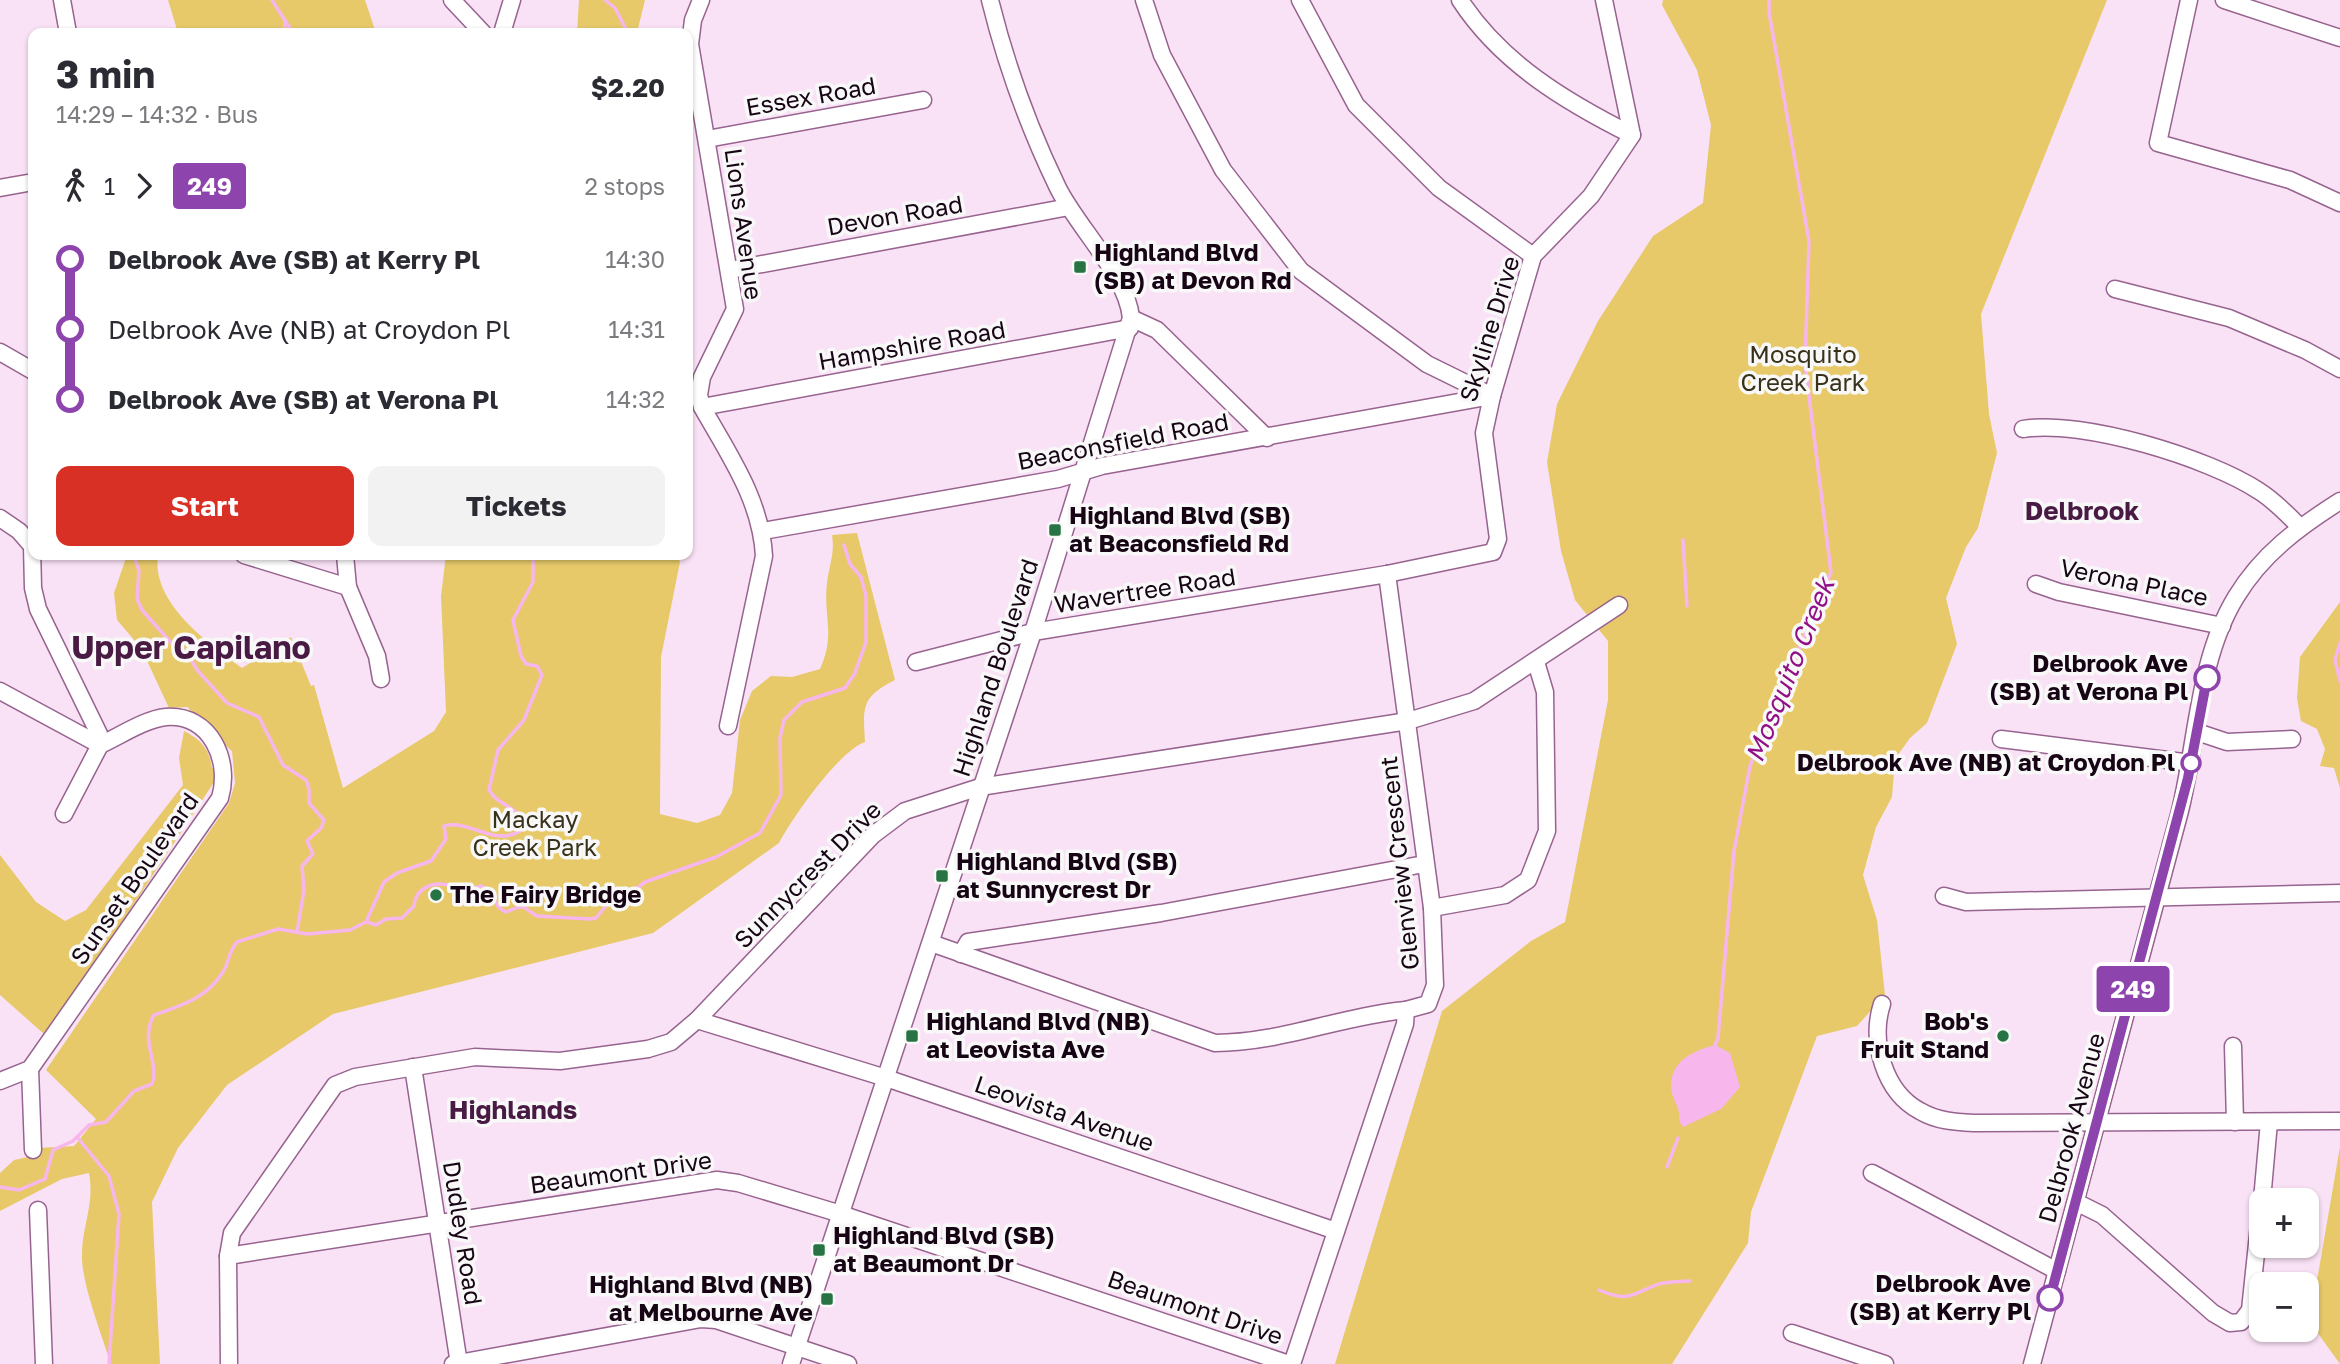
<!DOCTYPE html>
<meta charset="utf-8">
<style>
:root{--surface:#fff;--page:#f2f2f3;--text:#2b2b33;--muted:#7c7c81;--accent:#d93025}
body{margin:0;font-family:"Golos Text",sans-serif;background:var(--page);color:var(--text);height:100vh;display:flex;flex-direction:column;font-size:26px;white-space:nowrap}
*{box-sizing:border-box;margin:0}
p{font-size:23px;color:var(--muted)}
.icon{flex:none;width:38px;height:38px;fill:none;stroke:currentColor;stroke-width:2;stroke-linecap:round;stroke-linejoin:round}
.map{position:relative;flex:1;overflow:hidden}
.drawer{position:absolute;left:28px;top:28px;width:665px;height:532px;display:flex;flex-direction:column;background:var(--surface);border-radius:14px;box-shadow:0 2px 5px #0004}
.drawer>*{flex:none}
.badge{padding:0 14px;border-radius:5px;font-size:24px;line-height:46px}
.buttons{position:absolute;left:2249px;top:1188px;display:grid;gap:14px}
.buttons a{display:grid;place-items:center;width:70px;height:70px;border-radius:14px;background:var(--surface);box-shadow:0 2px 5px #0004;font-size:35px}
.map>.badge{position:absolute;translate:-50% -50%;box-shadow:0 0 0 4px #fff}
.legs{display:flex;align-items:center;gap:10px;height:77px;padding:0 28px;font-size:23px}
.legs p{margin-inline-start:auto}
.head{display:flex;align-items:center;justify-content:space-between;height:119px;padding:0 28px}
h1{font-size:38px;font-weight:700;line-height:52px}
.cta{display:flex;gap:14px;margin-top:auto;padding:14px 28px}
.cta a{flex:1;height:80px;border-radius:14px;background:var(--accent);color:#fff;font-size:28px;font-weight:700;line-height:80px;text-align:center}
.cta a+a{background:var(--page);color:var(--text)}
ul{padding:0 28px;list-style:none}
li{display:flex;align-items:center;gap:24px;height:70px;font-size:26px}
li i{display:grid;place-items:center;width:10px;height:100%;margin:0 9px;background:currentColor}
li i::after{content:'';width:18px;height:18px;margin:-9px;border:5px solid;border-radius:50%;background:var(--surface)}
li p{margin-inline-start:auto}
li:first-child i{background:linear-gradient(#0000 50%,currentColor 0)}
li:last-child i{background:linear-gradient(currentColor 50%,#0000 0)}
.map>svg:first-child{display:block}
.green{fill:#e7c96a}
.water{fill:#f7b7ed}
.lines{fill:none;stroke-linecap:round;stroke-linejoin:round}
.stream{stroke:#f7b7ed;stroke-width:3.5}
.minor-casing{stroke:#97638f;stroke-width:19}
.minor{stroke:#fff;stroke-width:16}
.line-1-casing{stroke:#fff;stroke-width:16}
.line-1{stroke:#8e44ad;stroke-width:10}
.poi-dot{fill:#277343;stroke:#f8f8f8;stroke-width:2.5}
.stop-1-dot{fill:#fff;stroke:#8e44ad;stroke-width:3.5}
.labels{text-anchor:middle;stroke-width:7;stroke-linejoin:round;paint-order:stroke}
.street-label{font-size:24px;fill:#170515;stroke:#f8f8f8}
.poi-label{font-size:24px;font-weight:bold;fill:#170515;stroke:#f8f8f8;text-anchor:start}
.park-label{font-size:24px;fill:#39321a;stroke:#f8f8f8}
.stop-label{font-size:24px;font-weight:bold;fill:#170515;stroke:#f8f8f8;text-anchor:end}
.neighbourhood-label{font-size:26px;font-weight:bold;fill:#491a43;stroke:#f8f8f8}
.water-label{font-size:26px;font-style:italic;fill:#910f87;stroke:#f8f8f8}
.district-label{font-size:32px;font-weight:bold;fill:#491a43;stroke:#f8f8f8}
</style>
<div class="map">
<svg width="2340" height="1364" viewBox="0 0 2340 1364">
<rect width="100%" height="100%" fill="#fae2f6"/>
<g class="green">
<polygon points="168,0 365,0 376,33 178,33"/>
<polygon points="579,0 645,0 637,33 577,33"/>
<polygon points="1663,0 2107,0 1981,314 1989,414 1997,453 1978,528 1966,547 1946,598 1957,644 1927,723 1910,738 1895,759 1892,797 1876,827 1863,875 1877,920 1885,995 1857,1026 1817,1036 1751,1212 1748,1243 1672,1364 1335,1364 1442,1011 1531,941 1565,922 1608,700 1608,641 1575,600 1561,551 1547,462 1557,404 1598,321 1653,236 1703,203 1711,125 1697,70 1662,5"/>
<path d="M 857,533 L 895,680 C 861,697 863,707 865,742 C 839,751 792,818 779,843 L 653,933 L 333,1014 L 227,1085 L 178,1148 L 152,1202 L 160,1364 L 111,1364 C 102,1336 83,1287 82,1259 C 81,1226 95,1207 89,1173 L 62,1179 L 0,1211 L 0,1173 L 14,1160 L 37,1155 L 38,1148 L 74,1146 L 96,1119 L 46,1070 L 229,803 L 235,783 L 232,751 L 194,718 L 188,707 L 169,708 L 141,648 L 117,620 L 114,593 L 127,555 L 158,555 C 151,603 208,643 242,668 L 291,637 L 311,686 L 314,685 L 343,788 L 434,731 L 446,712 L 441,596 L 446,555 L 677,555 L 680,562 L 661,657 L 660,814 L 697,823 L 720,815 L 732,793 L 740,720 L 752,691 L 771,676 L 792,677 L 820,669 C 836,633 823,618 827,583 C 829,565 835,554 832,535 Z"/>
<polygon points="2340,602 2340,788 2334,768 2320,766 2325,749 2317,729 2301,721 2297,698 2300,657"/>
<path d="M 184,731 C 201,740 209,748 212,768 L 222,770 L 93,966 L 44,1034 L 0,995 L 0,855 L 36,902 L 65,921 L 86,910 L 183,785 L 179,758 Z"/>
<polygon points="2340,1147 2340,1364 2307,1318 2307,1306 2315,1292"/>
</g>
<path class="water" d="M 1715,1045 L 1730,1053 L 1740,1087 L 1721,1109 L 1683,1127 C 1677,1120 1681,1114 1677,1106 C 1660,1072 1682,1053 1715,1045 Z"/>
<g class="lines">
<g class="stream">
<polyline points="272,0 293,33"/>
<polyline points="605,0 615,8 628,33"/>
<polyline points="284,33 285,22"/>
<polyline points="1683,540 1687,606"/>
<polyline points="134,555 139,571 137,599 142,610 173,645 187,653 198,671 227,703 259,717 283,765 306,780 309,789 309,803 324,820 321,828 307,841 313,854 302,866 304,890 297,932"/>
<polyline points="2340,643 2335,660 2340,681"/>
<path d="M 367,922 L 376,925 L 386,919 L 402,918 L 414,906 C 415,889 432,881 448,885 C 454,886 458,891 465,891 C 470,891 475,887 481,886 C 494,891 493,907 506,912 C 526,904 519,905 537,916 L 590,919 L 596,918 L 611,900 L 623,899 L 645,882 L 716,857 L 760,833 L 781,795 L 780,738 L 784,720 L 802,702 L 845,688 L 855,673 L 866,642 L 866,596 L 861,577 L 850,564 L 844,545"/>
<polyline points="1714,1048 1718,1038 1734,851 1750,766 1831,572 1805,364 1809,241 1769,12 1769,0"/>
<polyline points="77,1137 109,1176 119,1214 109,1364"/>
<polyline points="1667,1167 1678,1138"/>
<path d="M 0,1187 L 19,1190 L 45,1179 L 53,1150 L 73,1141 L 89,1125 L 106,1122 L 134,1091 L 152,1084 C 160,1064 139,1040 154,1015 C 181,1006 207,998 223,972 C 229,962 229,951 237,942 L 278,929 L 307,934 L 350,930 L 366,922 L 384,882 L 397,873 L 431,861 L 446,839 L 444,826 C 471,819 493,847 520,831 L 523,821 C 516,806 497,805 489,790 L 498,750 L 524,720 L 542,675 L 537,666 L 526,664 L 521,656 L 513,620 L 533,582 L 533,555"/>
<path d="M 1599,1290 C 1628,1302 1629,1296 1656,1285 C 1666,1281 1679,1282 1690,1281"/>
</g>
<defs>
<g id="minor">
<polyline points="62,0 68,33"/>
<polyline points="452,0 483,33"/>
<path d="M 701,0 L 693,20 L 690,44 L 735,309 L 702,377 L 699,395 L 702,407 C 729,455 761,500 764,556 L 728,726"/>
<polyline points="1144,0 1162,55 1223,170 1301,271 1427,364 1492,396"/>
<polyline points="1300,0 1356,105 1439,188 1533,256"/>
<path d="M 1460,0 C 1501,63 1566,102 1632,135"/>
<polyline points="2189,0 2158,143 2290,180 2340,203"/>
<polyline points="2224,0 2340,38"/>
<polyline points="502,33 512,0"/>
<polyline points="707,139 923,100"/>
<polyline points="0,188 33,182"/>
<polyline points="730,270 1069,207"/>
<polyline points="2115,289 2229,318 2305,350 2340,369"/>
<polyline points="1131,318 1157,330 1267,438"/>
<polyline points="0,352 33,371"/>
<polyline points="702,407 1130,328"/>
<path d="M 2023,429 C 2082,419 2209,458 2259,491 C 2275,501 2287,514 2300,527"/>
<polyline points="0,518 19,531 32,546"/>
<polyline points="763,531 1058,479 1102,466 1492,396"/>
<polyline points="32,546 33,588 38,609 99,734 100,745 64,814"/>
<polyline points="244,555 348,587"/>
<polyline points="345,555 348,587 377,656 381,679"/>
<polyline points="2036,584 2059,592 2222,626"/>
<polyline points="916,662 1033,632 1387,574 1493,552 1498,539 1484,433 1492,396 1533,256 1591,196 1632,135 1604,0"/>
<polyline points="0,691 100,745"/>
<polyline points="2197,732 2227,742 2292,739"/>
<polyline points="2001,739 2191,763"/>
<polyline points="1944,896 1966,902 2340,893"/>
<polyline points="1432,908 1505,895 1528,880 1547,831 1545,692 1536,662"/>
<path d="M 931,943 L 1215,1043 C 1280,1043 1341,1016 1406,1010"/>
<polyline points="961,954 968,942 1161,913 1424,864"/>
<path d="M 1882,1004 C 1870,1041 1884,1092 1920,1111 C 1937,1121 1955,1122 1974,1123 L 2340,1121"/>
<polyline points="697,1020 886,1078 1336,1231"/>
<polyline points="2233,1046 2235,1122"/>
<polyline points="413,1067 459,1364"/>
<polyline points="30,1069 33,1150"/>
<path d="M 0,1081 L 30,1069 L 220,798 C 231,761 211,714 166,717 C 145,719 120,736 100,745"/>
<polyline points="1872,1173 2057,1271"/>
<polyline points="2262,1200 2269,1122"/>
<polyline points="2076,1202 2102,1215 2213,1313 2230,1323 2241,1322 2250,1310 2261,1206"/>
<polyline points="38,1210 44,1364"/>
<polyline points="228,1256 717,1180 738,1183 841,1214 1289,1364"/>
<polyline points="1792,1333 1885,1364"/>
<polyline points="229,1364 228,1256 232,1233 335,1085 355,1077 475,1057 560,1061 648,1049 671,1042 697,1020 873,835 905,811 980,787 1408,721 1474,701 1619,605"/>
<polyline points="453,1364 701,1319 716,1320 848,1364"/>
<path d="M 791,1364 L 1033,632 L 1131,318 C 1127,275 1078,228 1058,188 C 1029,128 1006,65 990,0"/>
<polyline points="1292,1364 1405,1024 1406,1010 1428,1004 1435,985 1432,908 1387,574"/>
<path d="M 2032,1364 C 2081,1180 2132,996 2180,811 C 2197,742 2198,659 2236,597 C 2262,554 2299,527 2340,501"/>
</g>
</defs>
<use href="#minor" class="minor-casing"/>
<use href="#minor" class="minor"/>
</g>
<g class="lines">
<defs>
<polyline id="line-1" points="2050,1298 2188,778 2207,678"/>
</defs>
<use href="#line-1" class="line-1-casing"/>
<use href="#line-1" class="line-1"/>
</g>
<g class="poi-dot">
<rect x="1073" y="260" width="14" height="14" rx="3.5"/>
<rect x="1048" y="523" width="14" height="14" rx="3.5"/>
<rect x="935" y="869" width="14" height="14" rx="3.5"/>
<circle cx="436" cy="895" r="7"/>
<rect x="905" y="1029" width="14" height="14" rx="3.5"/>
<circle cx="2003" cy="1036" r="7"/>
<rect x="812" y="1243" width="14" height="14" rx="3.5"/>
<rect x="820" y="1292" width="14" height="14" rx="3.5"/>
</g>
<g class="stop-1-dot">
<circle cx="2207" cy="678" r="12"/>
<circle cx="2191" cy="763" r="9"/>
<circle cx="2050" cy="1298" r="12"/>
</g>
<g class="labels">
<g class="street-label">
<text transform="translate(811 97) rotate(-10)" y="8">Essex Road</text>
<text transform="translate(895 216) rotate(-10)" y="8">Devon Road</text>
<text transform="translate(743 224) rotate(82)" y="8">Lions Avenue</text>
<text transform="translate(1490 329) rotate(-73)" y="8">Skyline Drive</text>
<text transform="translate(912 346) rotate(-10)" y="8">Hampshire Road</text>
<text transform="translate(1123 442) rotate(-11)" y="8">Beaconsfield Road</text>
<text transform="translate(2134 583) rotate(12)" y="8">Verona Place</text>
<text transform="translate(1145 591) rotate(-9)" y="8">Wavertree Road</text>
<text transform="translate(996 668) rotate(-72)" y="8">Highland Boulevard</text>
<text transform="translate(1400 863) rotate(-96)" y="8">Glenview Crescent</text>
<text transform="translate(808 875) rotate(-45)" y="8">Sunnycrest Drive</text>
<text transform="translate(135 879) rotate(-55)" y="8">Sunset Boulevard</text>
<text transform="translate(1064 1114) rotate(19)" y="8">Leovista Avenue</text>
<text transform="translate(2072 1128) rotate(-75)" y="8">Delbrook Avenue</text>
<text transform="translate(621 1173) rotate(-8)" y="8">Beaumont Drive</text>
<text transform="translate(462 1233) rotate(81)" y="8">Dudley Road</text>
<text transform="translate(1195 1308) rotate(19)" y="8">Beaumont Drive</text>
</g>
<g class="poi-label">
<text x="1094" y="261">Highland Blvd<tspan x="1094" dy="28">(SB) at Devon Rd</tspan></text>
<text x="1069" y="524">Highland Blvd (SB)<tspan x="1069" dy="28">at Beaconsfield Rd</tspan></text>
<text x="956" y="870">Highland Blvd (SB)<tspan x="956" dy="28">at Sunnycrest Dr</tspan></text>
<text x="450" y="903">The Fairy Bridge</text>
<text x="926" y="1030">Highland Blvd (NB)<tspan x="926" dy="28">at Leovista Ave</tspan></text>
<text x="1989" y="1030" text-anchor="end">Bob's<tspan x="1989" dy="28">Fruit Stand</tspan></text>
<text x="833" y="1244">Highland Blvd (SB)<tspan x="833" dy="28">at Beaumont Dr</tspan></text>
<text x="813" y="1293" text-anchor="end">Highland Blvd (NB)<tspan x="813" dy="28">at Melbourne Ave</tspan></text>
</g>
<g class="park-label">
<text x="1803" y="363">Mosquito<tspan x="1803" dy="28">Creek Park</tspan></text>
<text x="535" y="828">Mackay<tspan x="535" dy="28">Creek Park</tspan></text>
</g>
<g class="stop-label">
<text x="2188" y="672">Delbrook Ave<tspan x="2188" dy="28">(SB) at Verona Pl</tspan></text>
<text x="2175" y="771">Delbrook Ave (NB) at Croydon Pl</text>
<text x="2031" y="1292">Delbrook Ave<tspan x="2031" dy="28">(SB) at Kerry Pl</tspan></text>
</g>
<g class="neighbourhood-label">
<text x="2082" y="520">Delbrook</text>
<text x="513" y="1119">Highlands</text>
</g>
<g class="water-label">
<text transform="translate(1790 670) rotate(-68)" y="9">Mosquito Creek</text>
</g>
<g class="district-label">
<text x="191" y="659">Upper Capilano</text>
</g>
</g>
</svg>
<div class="buttons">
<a>+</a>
<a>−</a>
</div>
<b class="badge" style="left:2133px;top:989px;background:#8e44ad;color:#fff">249</b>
<section class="drawer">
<div class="head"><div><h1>3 min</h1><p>14:29 – 14:32 · Bus</p></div><b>$2.20</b></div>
<div class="legs"><svg class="icon" aria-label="walk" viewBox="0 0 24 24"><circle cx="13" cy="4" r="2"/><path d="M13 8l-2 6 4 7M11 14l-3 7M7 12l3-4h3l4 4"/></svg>1<svg class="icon" aria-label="forward" viewBox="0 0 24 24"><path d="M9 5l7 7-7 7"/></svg><b class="badge" style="background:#8e44ad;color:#fff">249</b><p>2 stops</p></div>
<ul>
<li><i style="color:#8e44ad"></i><b>Delbrook Ave (SB) at Kerry Pl</b><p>14:30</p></li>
<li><i style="color:#8e44ad"></i><span>Delbrook Ave (NB) at Croydon Pl</span><p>14:31</p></li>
<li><i style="color:#8e44ad"></i><b>Delbrook Ave (SB) at Verona Pl</b><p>14:32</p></li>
</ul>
<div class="cta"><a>Start</a><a>Tickets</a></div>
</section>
</div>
